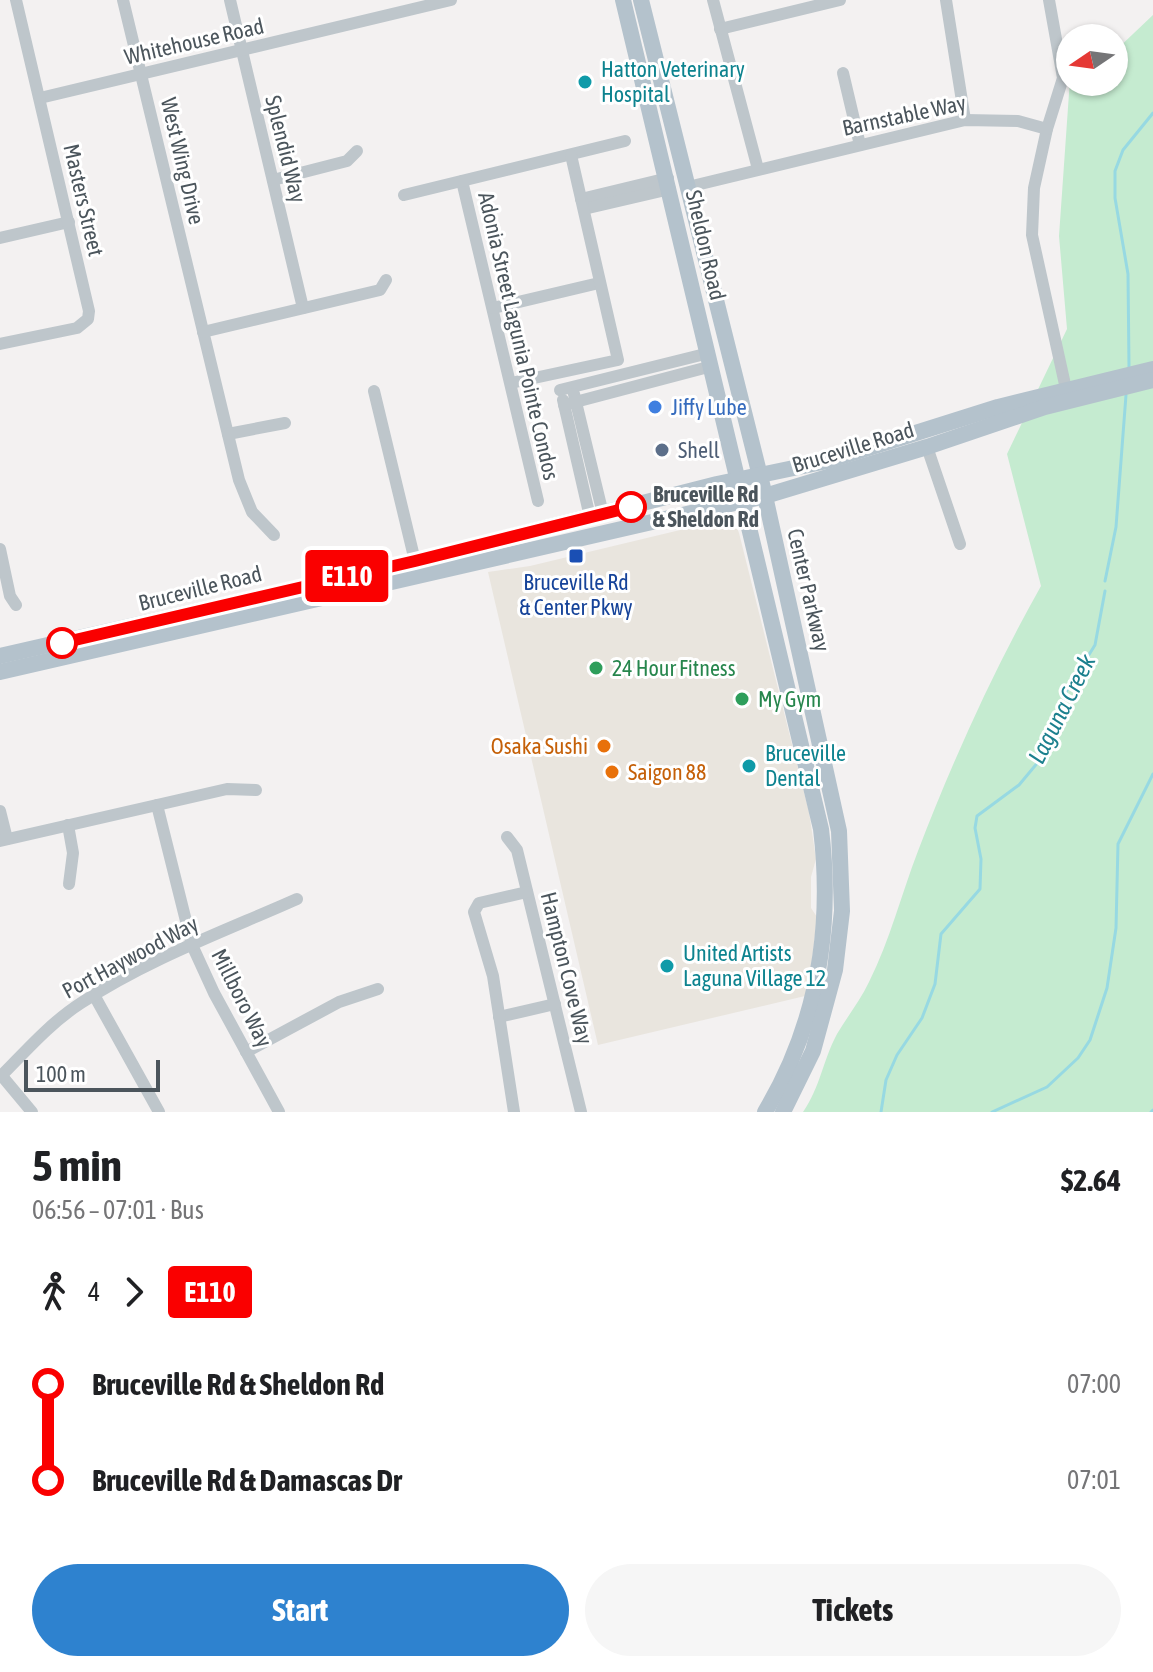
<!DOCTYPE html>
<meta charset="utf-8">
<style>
:root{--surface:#fff;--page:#f6f6f6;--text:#202124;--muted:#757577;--accent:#2e82cf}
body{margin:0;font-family:"Asap Condensed",sans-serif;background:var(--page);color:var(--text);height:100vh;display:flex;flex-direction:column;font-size:30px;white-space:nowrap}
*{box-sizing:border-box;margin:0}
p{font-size:26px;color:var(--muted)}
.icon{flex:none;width:44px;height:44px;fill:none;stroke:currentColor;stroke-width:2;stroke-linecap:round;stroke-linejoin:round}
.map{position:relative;height:1112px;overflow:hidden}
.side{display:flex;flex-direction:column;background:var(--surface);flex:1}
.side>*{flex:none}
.badge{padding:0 16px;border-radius:6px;font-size:28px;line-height:52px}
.needle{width:52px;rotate:257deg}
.controls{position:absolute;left:1056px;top:24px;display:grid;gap:16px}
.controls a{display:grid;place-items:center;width:72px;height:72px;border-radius:50%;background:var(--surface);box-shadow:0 2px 6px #0004;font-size:40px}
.scale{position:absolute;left:24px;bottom:20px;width:136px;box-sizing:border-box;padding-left:8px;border:4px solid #4b555c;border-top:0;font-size:22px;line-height:28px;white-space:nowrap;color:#4b555c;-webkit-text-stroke:6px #fff;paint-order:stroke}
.map>.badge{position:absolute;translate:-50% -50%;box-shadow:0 0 0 4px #fff}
.legs{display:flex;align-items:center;gap:12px;height:88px;padding:0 32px;font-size:26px}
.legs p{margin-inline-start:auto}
.head{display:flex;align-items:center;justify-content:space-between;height:136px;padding:0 32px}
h1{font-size:44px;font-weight:700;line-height:60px}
.button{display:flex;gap:16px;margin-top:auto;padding:16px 32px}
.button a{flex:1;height:92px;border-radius:48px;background:var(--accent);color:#fff;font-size:32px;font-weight:700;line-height:92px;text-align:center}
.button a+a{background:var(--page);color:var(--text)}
ul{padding:0 32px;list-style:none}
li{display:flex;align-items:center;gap:28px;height:96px;font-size:30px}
li i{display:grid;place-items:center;width:12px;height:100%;margin:0 10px;background:currentColor}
li i::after{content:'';width:20px;height:20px;margin:-10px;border:6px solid;border-radius:50%;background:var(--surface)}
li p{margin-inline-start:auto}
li:first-child i{background:linear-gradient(#0000 50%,currentColor 0)}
li:last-child i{background:linear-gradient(currentColor 50%,#0000 0)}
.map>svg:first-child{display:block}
.commercial{fill:#e9e5de}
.green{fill:#c5ebd0}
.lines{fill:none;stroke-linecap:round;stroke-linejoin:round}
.stream{stroke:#97d9e2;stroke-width:3}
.minor{stroke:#bec6cb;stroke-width:12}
.major{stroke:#b4c2cc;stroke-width:16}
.line-1-casing{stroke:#fff;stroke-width:18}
.line-1{stroke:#fa0000;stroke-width:12}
.culture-dot{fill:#0f9aa8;stroke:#fff;stroke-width:3}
.shop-dot{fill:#3f7fe0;stroke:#fff;stroke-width:3}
.service-dot{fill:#5c6f8a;stroke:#fff;stroke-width:3}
.stop-1-dot{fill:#fff;stroke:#fa0000;stroke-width:4}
.transit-dot{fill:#1a4fb4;stroke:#fff;stroke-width:3}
.leisure-dot{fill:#2e9e5b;stroke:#fff;stroke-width:3}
.food-dot{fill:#e8710a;stroke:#fff;stroke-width:3}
.labels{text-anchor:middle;stroke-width:6;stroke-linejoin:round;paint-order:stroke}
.street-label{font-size:22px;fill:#4b555c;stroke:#fff}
.culture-label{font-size:22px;fill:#0d838f;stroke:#fff;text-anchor:start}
.shop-label{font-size:22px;fill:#366cbe;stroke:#fff;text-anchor:start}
.service-label{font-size:22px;fill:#4e5e75;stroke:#fff;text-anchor:start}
.stop-label{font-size:22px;font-weight:bold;fill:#4b555c;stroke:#fff;text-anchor:start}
.transit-label{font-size:22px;fill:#164399;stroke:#fff}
.leisure-label{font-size:22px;fill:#27864d;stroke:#fff;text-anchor:start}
.food-label{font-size:22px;fill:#c56008;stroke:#fff;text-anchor:end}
.water-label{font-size:24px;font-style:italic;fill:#1c808e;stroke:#fff}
</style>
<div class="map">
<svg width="1153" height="1112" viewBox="0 0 1153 1112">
<rect width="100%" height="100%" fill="#f3f1f1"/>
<polygon class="commercial" points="726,519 736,525 739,533 809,812 816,859 811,877 811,908 817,917 811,969 805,996 598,1045 488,572 530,566"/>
<path class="green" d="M 1153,15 L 1153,1112 L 803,1112 C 820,1088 823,1060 837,1034 C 847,1017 860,1001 869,982 C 890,940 901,895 918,851 C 953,760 993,671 1041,586 L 1007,454 L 1067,329 L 1059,236 L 1070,79 L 1070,82 L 1114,82 L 1114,52 Z"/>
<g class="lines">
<g class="stream">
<polyline points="1129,367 1128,274 1115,198 1115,171 1123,150 1153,113"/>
<polyline points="1105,581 1116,527 1126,395"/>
<polyline points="881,1112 886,1080 897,1055 922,1018 935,984 941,934 980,889 981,859 975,828 977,816 1019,785 1039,761 1067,690 1095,645 1105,591"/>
<polyline points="992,1112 1047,1087 1078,1058 1090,1040 1107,988 1116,928 1118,844 1153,774"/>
<polyline points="1151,1112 1153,1110"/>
</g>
<g class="minor">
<polyline points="123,0 239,480 252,512 274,535"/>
<polyline points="230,0 303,308"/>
<polyline points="713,0 758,169"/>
<polyline points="946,0 965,120"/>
<polyline points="720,29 840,0"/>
<polyline points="843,73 860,145"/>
<polyline points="40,98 451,0"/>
<polyline points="1047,129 1034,188 1032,235 1066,389"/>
<polyline points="273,180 347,161 357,151"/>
<polyline points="462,181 538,501"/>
<polyline points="688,187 965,120 1018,121 1047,129 1063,78 1049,0"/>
<polyline points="404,195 625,141"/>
<polyline points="581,199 668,178"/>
<polyline points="584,209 670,189"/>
<polyline points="0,238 69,222"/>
<polyline points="493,308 599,283"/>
<polyline points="203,332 380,290 386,280"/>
<polyline points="0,344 77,328 88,319 89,311 16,0"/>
<polyline points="511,383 618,360 571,155"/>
<polyline points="560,390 709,353"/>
<polyline points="374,391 415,561"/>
<polyline points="574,394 603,514"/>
<polyline points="563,400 590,517"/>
<polyline points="564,405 712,366"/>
<polyline points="228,434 285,423"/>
<polyline points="927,447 960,544"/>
<polyline points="0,549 10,596 16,605"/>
<polyline points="157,805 192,945 214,993 279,1112"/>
<polyline points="0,811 7,839"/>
<polyline points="68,825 73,853 69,884"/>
<polyline points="507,837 517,850 581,1112"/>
<polyline points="0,841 227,789 256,790"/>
<polyline points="94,995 159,1112"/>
<polyline points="499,1017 555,1004"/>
<polyline points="246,1052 339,1002 378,989"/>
<polyline points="2,1076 32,1112"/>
<path d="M 0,1077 C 26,1051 50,1023 81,1003 C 148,959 225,931 297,899"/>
<polyline points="514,1112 493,976 474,912 479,903 527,892"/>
</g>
<g class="major">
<path d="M 623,0 L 821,829 C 833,929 817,1025 765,1112"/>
<polyline points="641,0 765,496 839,831 842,911 835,970 813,1051 783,1112"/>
<polyline points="0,656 415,561 717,484 827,461 998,407 1153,369"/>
<polyline points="0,672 765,496 927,447 1045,407 1153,380"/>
</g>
</g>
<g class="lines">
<defs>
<polyline id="line-1" points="62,643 415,561 631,507"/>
</defs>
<use href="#line-1" class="line-1-casing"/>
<use href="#line-1" class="line-1"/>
</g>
<g class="culture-dot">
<circle cx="585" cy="82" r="8"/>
<circle cx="749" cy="766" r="8"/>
<circle cx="667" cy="966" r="8"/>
</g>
<circle class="shop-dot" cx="655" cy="407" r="8"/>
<circle class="service-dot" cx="662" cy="450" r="8"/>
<g class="stop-1-dot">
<circle cx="631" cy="507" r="14"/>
<circle cx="62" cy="643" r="14"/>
</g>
<rect class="transit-dot" x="568" y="548" width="16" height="16" rx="4"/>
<g class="leisure-dot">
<circle cx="596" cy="668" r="8"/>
<circle cx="742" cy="699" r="8"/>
</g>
<g class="food-dot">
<circle cx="604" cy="746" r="8"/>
<circle cx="612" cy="772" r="8"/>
</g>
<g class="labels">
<g class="street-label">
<text transform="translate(194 41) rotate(-13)" y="8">Whitehouse Road</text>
<text transform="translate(904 115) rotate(-12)" y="8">Barnstable Way</text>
<text transform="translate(286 149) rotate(76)" y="8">Splendid Way</text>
<text transform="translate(183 161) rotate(77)" y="8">West Wing Drive</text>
<text transform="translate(84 200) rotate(77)" y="8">Masters Street</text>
<text transform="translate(706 245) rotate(77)" y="8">Sheldon Road</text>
<text transform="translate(519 336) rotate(77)" y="8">Adonia Street Lagunia Pointe Condos</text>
<text transform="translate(853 447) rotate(-17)" y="8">Bruceville Road</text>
<text transform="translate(200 588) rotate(-14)" y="8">Bruceville Road</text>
<text transform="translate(809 590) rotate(77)" y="8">Center Parkway</text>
<text transform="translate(130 957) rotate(-28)" y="8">Port Haywood Way</text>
<text transform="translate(567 968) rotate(76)" y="8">Hampton Cove Way</text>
<text transform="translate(242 998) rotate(63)" y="8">Millboro Way</text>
</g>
<g class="culture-label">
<text x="601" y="77">Hatton Veterinary<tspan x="601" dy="25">Hospital</tspan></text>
<text x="765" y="761">Bruceville<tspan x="765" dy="25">Dental</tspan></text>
<text x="683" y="961">United Artists<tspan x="683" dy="25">Laguna Village 12</tspan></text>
</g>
<g class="shop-label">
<text x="671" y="415">Jiffy Lube</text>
</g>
<g class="service-label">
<text x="678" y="458">Shell</text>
</g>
<g class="stop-label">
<text x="653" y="502">Bruceville Rd<tspan x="653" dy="25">&amp; Sheldon Rd</tspan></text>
</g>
<g class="transit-label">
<text x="576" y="590">Bruceville Rd<tspan x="576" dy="25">&amp; Center Pkwy</tspan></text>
</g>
<g class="leisure-label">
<text x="612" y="676">24 Hour Fitness</text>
<text x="758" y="707">My Gym</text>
</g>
<g class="food-label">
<text x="588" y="754">Osaka Sushi</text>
<text x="628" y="780" text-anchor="start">Saigon 88</text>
</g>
<g class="water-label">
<text transform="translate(1062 709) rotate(-63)" y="8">Laguna Creek</text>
</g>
</g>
</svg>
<div class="controls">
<a><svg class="needle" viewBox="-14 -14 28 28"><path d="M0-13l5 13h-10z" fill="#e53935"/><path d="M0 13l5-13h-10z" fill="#757577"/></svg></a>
</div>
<div class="scale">100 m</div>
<b class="badge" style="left:347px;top:576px;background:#fa0000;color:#fff">E110</b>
</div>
<section class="side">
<div class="head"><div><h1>5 min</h1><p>06:56 – 07:01 · Bus</p></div><b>$2.64</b></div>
<div class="legs"><svg class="icon" aria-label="walk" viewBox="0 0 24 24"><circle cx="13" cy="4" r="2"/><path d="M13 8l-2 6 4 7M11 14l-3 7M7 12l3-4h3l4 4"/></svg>4<svg class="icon" aria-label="forward" viewBox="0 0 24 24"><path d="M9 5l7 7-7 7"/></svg><b class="badge" style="background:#fa0000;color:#fff">E110</b></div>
<ul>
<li><i style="color:#fa0000"></i><b>Bruceville Rd &amp; Sheldon Rd</b><p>07:00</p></li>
<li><i style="color:#fa0000"></i><b>Bruceville Rd &amp; Damascas Dr</b><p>07:01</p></li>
</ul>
<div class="button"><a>Start</a><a>Tickets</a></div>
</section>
